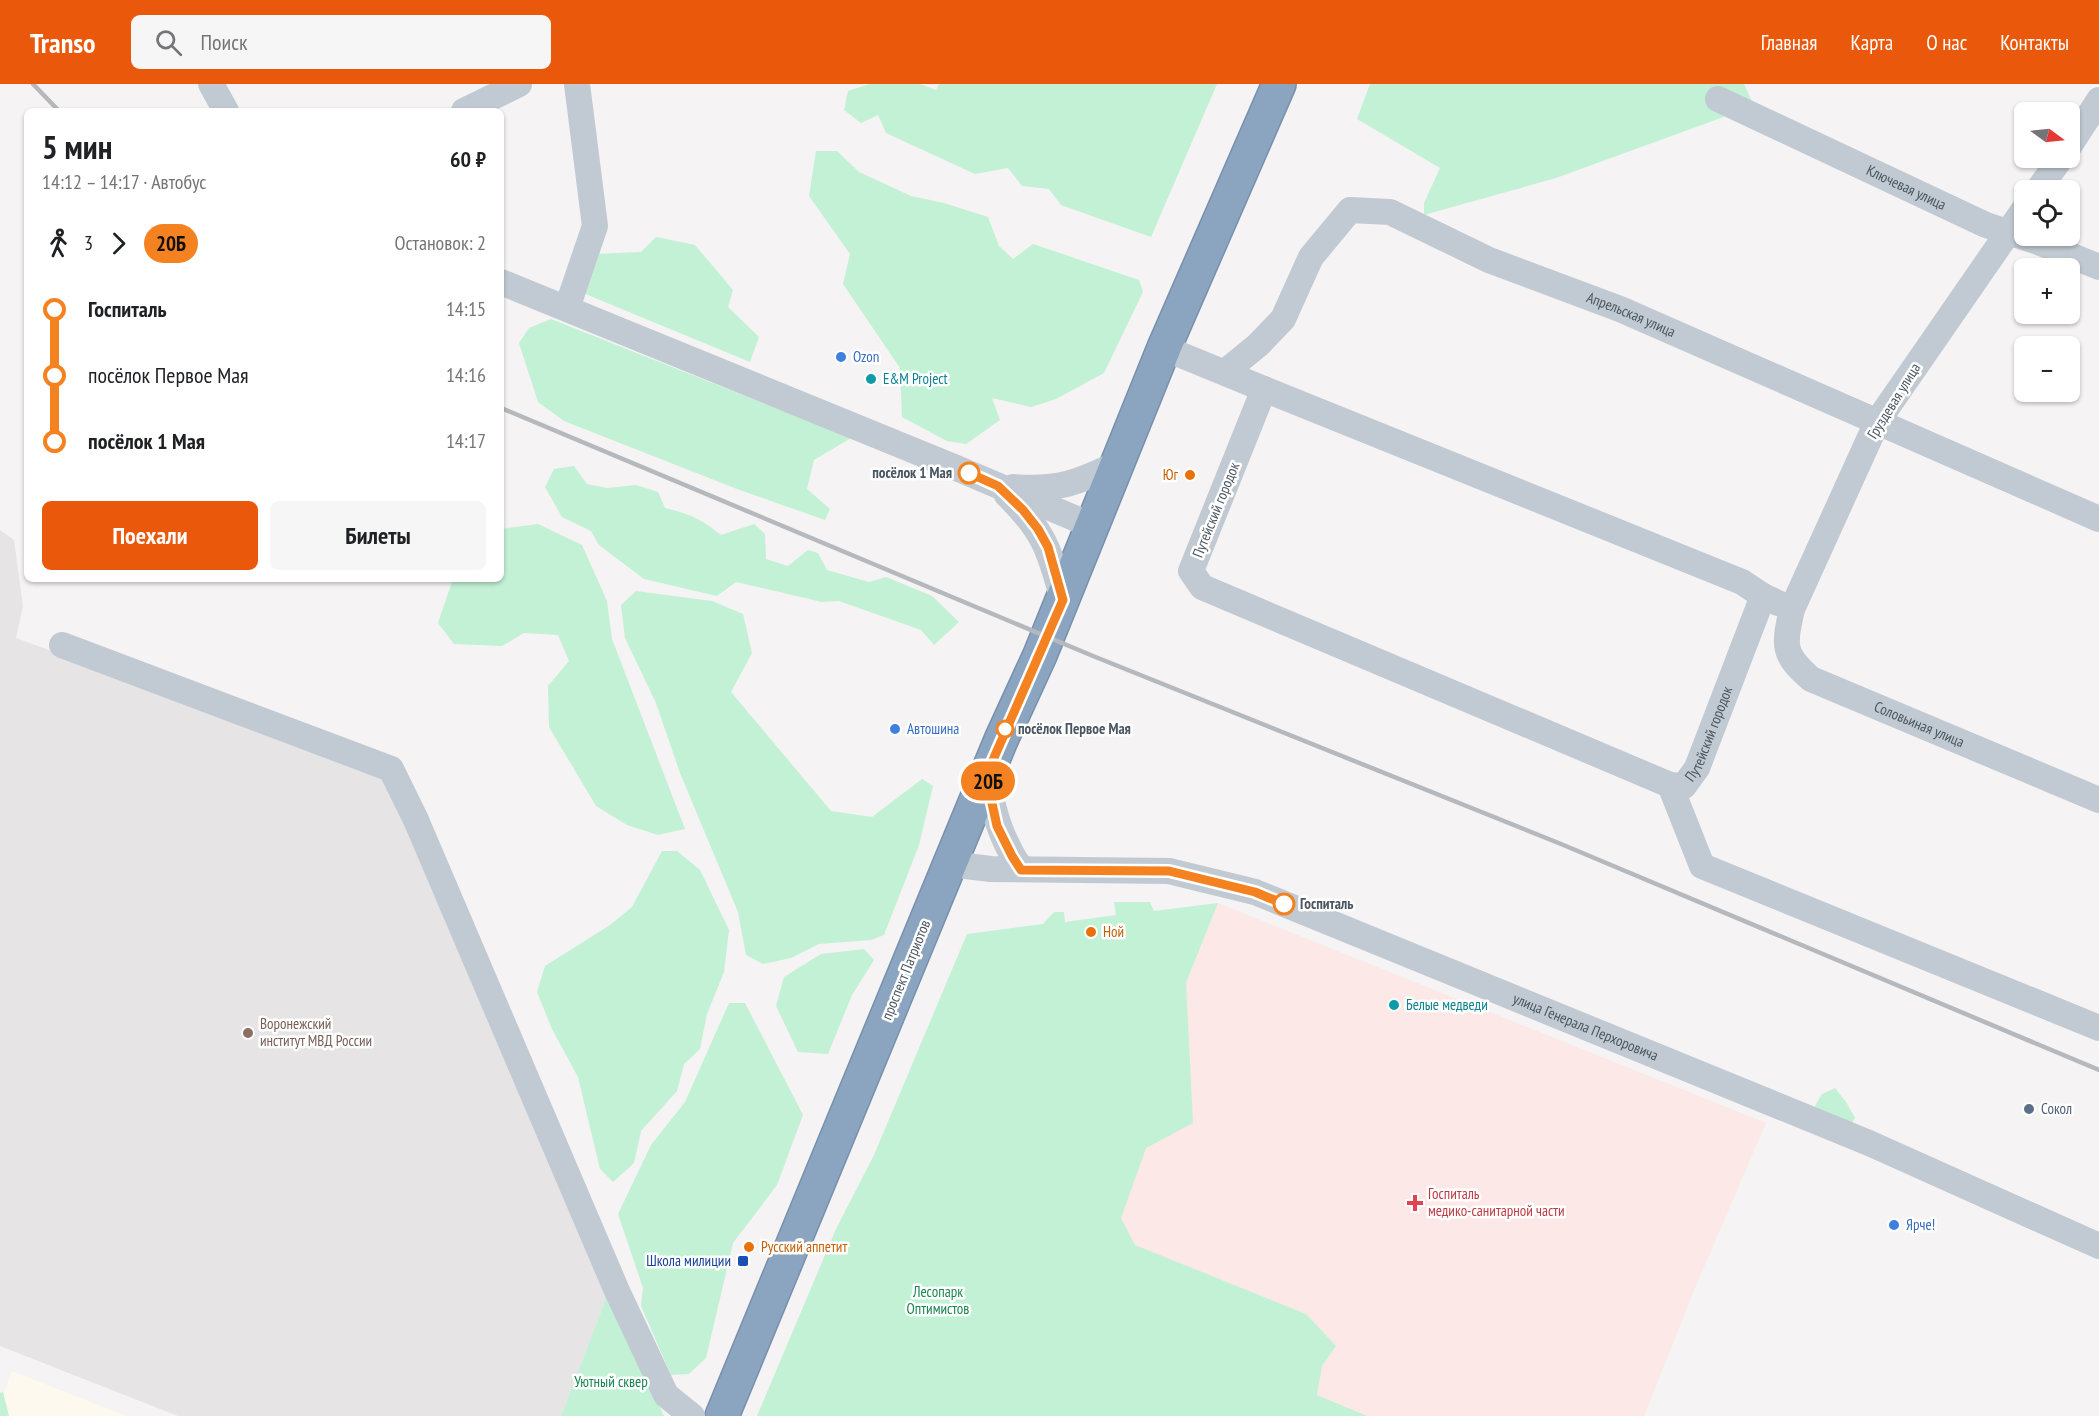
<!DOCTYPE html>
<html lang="ru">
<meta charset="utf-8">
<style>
:root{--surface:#fff;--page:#f6f6f6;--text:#202124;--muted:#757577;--accent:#ea580c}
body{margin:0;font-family:"PT Sans Narrow",sans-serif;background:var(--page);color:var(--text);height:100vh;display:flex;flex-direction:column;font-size:22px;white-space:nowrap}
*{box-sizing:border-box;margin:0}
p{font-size:20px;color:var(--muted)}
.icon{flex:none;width:33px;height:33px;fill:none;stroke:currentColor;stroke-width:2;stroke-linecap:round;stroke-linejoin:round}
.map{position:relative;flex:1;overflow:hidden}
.side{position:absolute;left:24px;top:24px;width:480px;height:474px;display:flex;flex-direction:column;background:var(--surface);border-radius:9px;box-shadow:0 2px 4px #0004}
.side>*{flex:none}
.badge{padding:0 12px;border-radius:20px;font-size:21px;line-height:39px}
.needle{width:39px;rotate:105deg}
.tools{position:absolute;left:2014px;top:18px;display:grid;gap:12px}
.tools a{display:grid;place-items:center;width:66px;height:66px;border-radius:9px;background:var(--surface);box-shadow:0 2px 4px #0004;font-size:30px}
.map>.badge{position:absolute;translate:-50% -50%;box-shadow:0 0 0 3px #fff}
.legs{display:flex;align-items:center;gap:9px;height:66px;padding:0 18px;font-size:20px}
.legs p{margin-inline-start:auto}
.summary{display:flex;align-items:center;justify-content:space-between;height:102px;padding:0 18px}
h1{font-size:33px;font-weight:800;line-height:45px}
.action{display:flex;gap:12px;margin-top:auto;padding:12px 18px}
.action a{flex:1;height:69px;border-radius:9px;background:var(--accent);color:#fff;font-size:24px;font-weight:800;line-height:69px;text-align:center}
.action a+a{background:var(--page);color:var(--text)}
ul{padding:0 18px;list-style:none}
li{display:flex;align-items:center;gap:21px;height:66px;font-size:22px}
li i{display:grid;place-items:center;width:9px;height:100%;margin:0 8px;background:currentColor}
li i::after{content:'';width:15px;height:15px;margin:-8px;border:4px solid;border-radius:50%;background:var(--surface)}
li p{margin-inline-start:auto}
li:first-child i{background:linear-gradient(#0000 50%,currentColor 0)}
li:last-child i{background:linear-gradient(currentColor 50%,#0000 0)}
header{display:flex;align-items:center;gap:36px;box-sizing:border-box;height:84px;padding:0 30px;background:var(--accent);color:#fff}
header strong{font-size:28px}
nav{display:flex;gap:33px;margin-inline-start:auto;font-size:21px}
.search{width:420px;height:54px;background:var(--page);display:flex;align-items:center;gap:15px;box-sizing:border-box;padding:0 21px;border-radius:9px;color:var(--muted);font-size:22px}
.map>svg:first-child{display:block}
.commercial{fill:#fdf9ef}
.education{fill:#e6e4e5}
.medical{fill:#fce8e6}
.green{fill:#c3f1d5}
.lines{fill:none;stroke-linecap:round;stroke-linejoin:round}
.highway-casing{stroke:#7690ad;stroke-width:36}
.minor{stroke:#c1cad2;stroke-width:26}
.highway{stroke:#8ba5c1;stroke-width:33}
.rail{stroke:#b5b8bd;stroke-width:4.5}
.line-1-casing{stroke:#fff;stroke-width:14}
.line-1{stroke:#f58220;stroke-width:9}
.shop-dot{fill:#3f7fe0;stroke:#fff;stroke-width:2}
.culture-dot{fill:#0f9aa8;stroke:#fff;stroke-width:2}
.stop-1-dot{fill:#fff;stroke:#f58220;stroke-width:3}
.food-dot{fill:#e8710a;stroke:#fff;stroke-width:2}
.education-dot{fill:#8d6e63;stroke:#fff;stroke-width:2}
.service-dot{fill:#5c6f8a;stroke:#fff;stroke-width:2}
.health-dot{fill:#e0444e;stroke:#fff;stroke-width:2}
.transit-dot{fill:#1a4fb4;stroke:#fff;stroke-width:2}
.labels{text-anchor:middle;stroke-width:5;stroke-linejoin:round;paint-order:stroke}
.street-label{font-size:15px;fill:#4a5661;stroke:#fff}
.shop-label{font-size:15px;fill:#366cbe;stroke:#fff;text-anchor:start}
.culture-label{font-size:15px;fill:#0d838f;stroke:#fff;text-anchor:start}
.stop-label{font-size:15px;font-weight:bold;fill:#4a5661;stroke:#fff;text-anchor:start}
.food-label{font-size:15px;fill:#c56008;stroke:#fff;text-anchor:start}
.education-label{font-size:15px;fill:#785e54;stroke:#fff;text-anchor:start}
.service-label{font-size:15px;fill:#4e5e75;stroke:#fff;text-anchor:start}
.health-label{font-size:15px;fill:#be3a42;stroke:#fff;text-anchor:start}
.transit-label{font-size:15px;fill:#164399;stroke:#fff;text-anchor:end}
.park-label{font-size:15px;fill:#17864f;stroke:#fff}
</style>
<header>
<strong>Transo</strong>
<div class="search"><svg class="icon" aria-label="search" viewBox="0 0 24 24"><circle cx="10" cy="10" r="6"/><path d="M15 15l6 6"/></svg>Поиск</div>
<nav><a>Главная</a><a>Карта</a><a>О нас</a><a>Контакты</a></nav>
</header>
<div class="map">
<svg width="2099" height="1332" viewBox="0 0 2099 1332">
<rect width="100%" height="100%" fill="#f5f3f3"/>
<polygon class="commercial" points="12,1287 126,1332 0,1332 0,1319"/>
<polygon class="education" points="0,446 14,456 23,522 16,554 386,689 608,1209 561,1332 178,1332 0,1262"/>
<polygon class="medical" points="1218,819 1766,1039 1697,1199 1644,1332 1290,1332 1051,1239"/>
<g class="green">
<polygon points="870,0 920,0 936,6 939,0 1217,0 1151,153 1061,121 1049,105 1022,102 1008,84 975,90 886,49 878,31 861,39 844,26 848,7"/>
<polygon points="1370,0 1744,0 1754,22 1556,94 1424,131 1424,119 1440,84 1357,35"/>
<polygon points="816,67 837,67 859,88 911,112 944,119 988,133 999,162 1013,175 1033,160 1139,196 1143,208 1104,289 1056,315 1031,323 992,314 1000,336 966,360 947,357 902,333 900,284 843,200 850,170 809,112"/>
<polygon points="656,153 695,161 733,206 728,223 759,253 750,278 583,209 593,170 641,168"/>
<polygon points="551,235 851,354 814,376 807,405 830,425 825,436 737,405 564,337 538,318 519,259 529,244"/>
<path d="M 574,382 L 587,400 L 607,404 L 636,401 L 658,408 L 665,424 C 690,430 701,435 721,451 L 754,440 L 765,450 L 766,475 L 788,482 L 808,466 L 818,469 L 827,486 L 869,498 L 886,493 L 932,512 L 959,538 L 934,561 L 921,546 L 839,517 L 822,518 L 736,498 L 717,512 L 644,495 L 599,461 L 591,447 L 562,433 L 545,403 L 554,385 Z"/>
<polygon points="538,440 582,461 607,517 612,555 685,745 658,751 627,741 596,722 549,643 548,602 569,577 558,551 524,549 502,562 454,560 438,539 453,495 501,495 501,445"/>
<polygon points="636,507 712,517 743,530 752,569 731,608 831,727 872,733 922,695 933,702 919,761 884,851 871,856 819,860 791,874 763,880 746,871 738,828 680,689 656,619 625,554 621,521"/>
<polygon points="662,767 677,767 700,786 729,846 724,888 707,930 700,965 684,980 677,1007 641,1047 634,1079 613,1098 600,1085 578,993 552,945 537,908 545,882 610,841 632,823"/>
<polygon points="1114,818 1150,818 1154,827 1218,819 1186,899 1193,1039 1146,1064 1121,1134 1135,1161 1306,1230 1336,1262 1322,1282 1317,1311 1367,1332 757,1332 836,1145 874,1071 967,850 1043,840 1054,828 1064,828 1065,838 1116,831"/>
<polygon points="864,865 874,876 852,911 828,970 798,968 776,922 784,893 821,870"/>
<polygon points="729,919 745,919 803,1031 777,1101 733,1159 706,1274 689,1290 671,1291 641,1222 643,1204 618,1130 651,1061 685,1018"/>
<polygon points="1835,1004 1846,1018 1855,1034 1850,1042 1822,1030 1815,1022 1822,1010"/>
<polygon points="608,1209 664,1332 561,1332"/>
<polygon points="3,1308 9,1332 0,1332 0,1309"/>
</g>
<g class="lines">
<defs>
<polyline id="highway" points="722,1332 1001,656 1040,571 1164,264 1279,0"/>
</defs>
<use href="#highway" class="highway-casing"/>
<g class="minor">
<polyline points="211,0 226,27"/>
<path id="s1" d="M 1718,15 L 1986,141 L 2038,158 L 2099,183"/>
<polyline points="464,27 519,0"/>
<polyline points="2070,61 2099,16"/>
<polyline points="2038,106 2061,74"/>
<path id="s2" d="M 2025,124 L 1877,338 L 1792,525 C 1784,562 1782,570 1811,595 L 2099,716"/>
<polyline points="501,198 954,383 1093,442"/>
<polyline points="567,224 595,142 577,0"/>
<path id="s3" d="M 1164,264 L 1264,305 L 1191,487 L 1202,503 L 1670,701 L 1684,702 L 1697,684 L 1763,512"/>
<path id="s4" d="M 1225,288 L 1258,261 L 1283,235 L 1311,173 L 1350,126 L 1390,128 L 1489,176 L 1620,225 L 2099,435"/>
<polyline points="1264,305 1742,498 1763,512 1778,519"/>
<path d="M 1013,403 C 1058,407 1079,398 1119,379"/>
<path d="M 1007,411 C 1044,447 1050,467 1063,516"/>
<polyline points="62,561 391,685 416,736 617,1207 666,1311 692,1332"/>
<path d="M 986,692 C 994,728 1000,754 1021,785"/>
<polyline points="1670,701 1702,782 2099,944"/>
<path id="s5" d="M 949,780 L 991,785 L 1169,787 L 1255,808 L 1869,1059 L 2099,1162"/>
</g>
<use href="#highway" class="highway"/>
<g class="rail">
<polyline points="33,0 59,27"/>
<polyline points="501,324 1093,572 1561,760 2099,986"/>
</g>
</g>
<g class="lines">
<defs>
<polyline id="line-1" points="969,389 998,402 1023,426 1038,445 1048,463 1063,516 986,692 997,742 1012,772 1021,786 1169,787 1255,808 1284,820"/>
</defs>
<use href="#line-1" class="line-1-casing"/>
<use href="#line-1" class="line-1"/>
</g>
<g class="shop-dot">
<circle cx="841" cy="273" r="6"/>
<circle cx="895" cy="645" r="6"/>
<circle cx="1894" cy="1141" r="6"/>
</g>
<g class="culture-dot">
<circle cx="871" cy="295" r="6"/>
<circle cx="1394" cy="921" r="6"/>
</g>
<g class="stop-1-dot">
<circle cx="969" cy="389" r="10"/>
<circle cx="1005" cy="645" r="8"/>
<circle cx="1284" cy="820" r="10"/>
</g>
<g class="food-dot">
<circle cx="1190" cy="391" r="6"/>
<circle cx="1091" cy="848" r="6"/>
<circle cx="749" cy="1163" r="6"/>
</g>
<circle class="education-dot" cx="248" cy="949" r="6"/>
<circle class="service-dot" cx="2029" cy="1025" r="6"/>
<path class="health-dot" d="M1412 1110h6v6h6v6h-6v6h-6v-6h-6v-6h6z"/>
<rect class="transit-dot" x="737" y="1171" width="12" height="12" rx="3"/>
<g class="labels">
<g class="street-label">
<text dy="5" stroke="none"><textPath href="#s1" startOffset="208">Ключевая улица</textPath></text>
<text dy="5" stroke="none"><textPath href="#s4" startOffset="510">Апрельская улица</textPath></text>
<text transform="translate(1894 317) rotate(-58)" y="5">Груздевая улица</text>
<text transform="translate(1216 426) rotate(-68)" y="5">Путейский городок</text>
<text dy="5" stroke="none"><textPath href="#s2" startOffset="662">Соловьиная улица</textPath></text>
<text dy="5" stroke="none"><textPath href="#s3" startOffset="904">Путейский городок</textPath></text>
<text transform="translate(906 886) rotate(-68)" y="5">проспект Патриотов</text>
<text dy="5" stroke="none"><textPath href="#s5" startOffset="666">улица Генерала Перхоровича</textPath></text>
</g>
<g class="shop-label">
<text x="853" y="278">Ozon</text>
<text x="907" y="650">Автошина</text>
<text x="1906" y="1146">Ярче!</text>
</g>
<g class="culture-label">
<text x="883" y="300">E&amp;M Project</text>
<text x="1406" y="926">Белые медведи</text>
</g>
<g class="stop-label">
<text x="952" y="394" text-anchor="end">посёлок 1 Мая</text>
<text x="1018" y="650">посёлок Первое Мая</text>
<text x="1300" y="825">Госпиталь</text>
</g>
<g class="food-label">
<text x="1178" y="396" text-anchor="end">Юг</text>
<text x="1103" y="853">Ной</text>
<text x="761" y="1168">Русский аппетит</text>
</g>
<g class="education-label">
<text x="260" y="945">Воронежский<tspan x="260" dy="17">институт МВД России</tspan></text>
</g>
<g class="service-label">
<text x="2041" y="1030">Сокол</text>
</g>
<g class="health-label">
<text x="1428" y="1115">Госпиталь<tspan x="1428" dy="17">медико-санитарной части</tspan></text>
</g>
<g class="transit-label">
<text x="731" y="1182">Школа милиции</text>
</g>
<g class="park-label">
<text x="938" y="1213">Лесопарк<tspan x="938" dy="17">Оптимистов</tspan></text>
<text x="611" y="1303">Уютный сквер</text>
</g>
</g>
</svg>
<div class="tools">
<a><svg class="needle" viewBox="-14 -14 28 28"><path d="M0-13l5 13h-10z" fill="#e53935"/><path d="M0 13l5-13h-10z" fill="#757577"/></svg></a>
<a><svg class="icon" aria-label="locate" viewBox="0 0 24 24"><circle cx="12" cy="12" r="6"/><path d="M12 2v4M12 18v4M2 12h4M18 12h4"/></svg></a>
<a>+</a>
<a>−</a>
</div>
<b class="badge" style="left:988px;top:697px;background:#f58220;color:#111">20Б</b>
<section class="side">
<div class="summary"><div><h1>5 мин</h1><p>14:12 – 14:17 · Автобус</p></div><b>60 ₽</b></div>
<div class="legs"><svg class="icon" aria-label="walk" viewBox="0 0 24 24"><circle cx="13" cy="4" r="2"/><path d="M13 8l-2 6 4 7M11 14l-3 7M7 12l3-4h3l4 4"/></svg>3<svg class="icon" aria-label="forward" viewBox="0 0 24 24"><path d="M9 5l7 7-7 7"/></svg><b class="badge" style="background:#f58220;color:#111">20Б</b><p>Остановок: 2</p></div>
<ul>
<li><i style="color:#f58220"></i><b>Госпиталь</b><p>14:15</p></li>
<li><i style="color:#f58220"></i><span>посёлок Первое Мая</span><p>14:16</p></li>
<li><i style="color:#f58220"></i><b>посёлок 1 Мая</b><p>14:17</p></li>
</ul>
<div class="action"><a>Поехали</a><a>Билеты</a></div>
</section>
</div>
